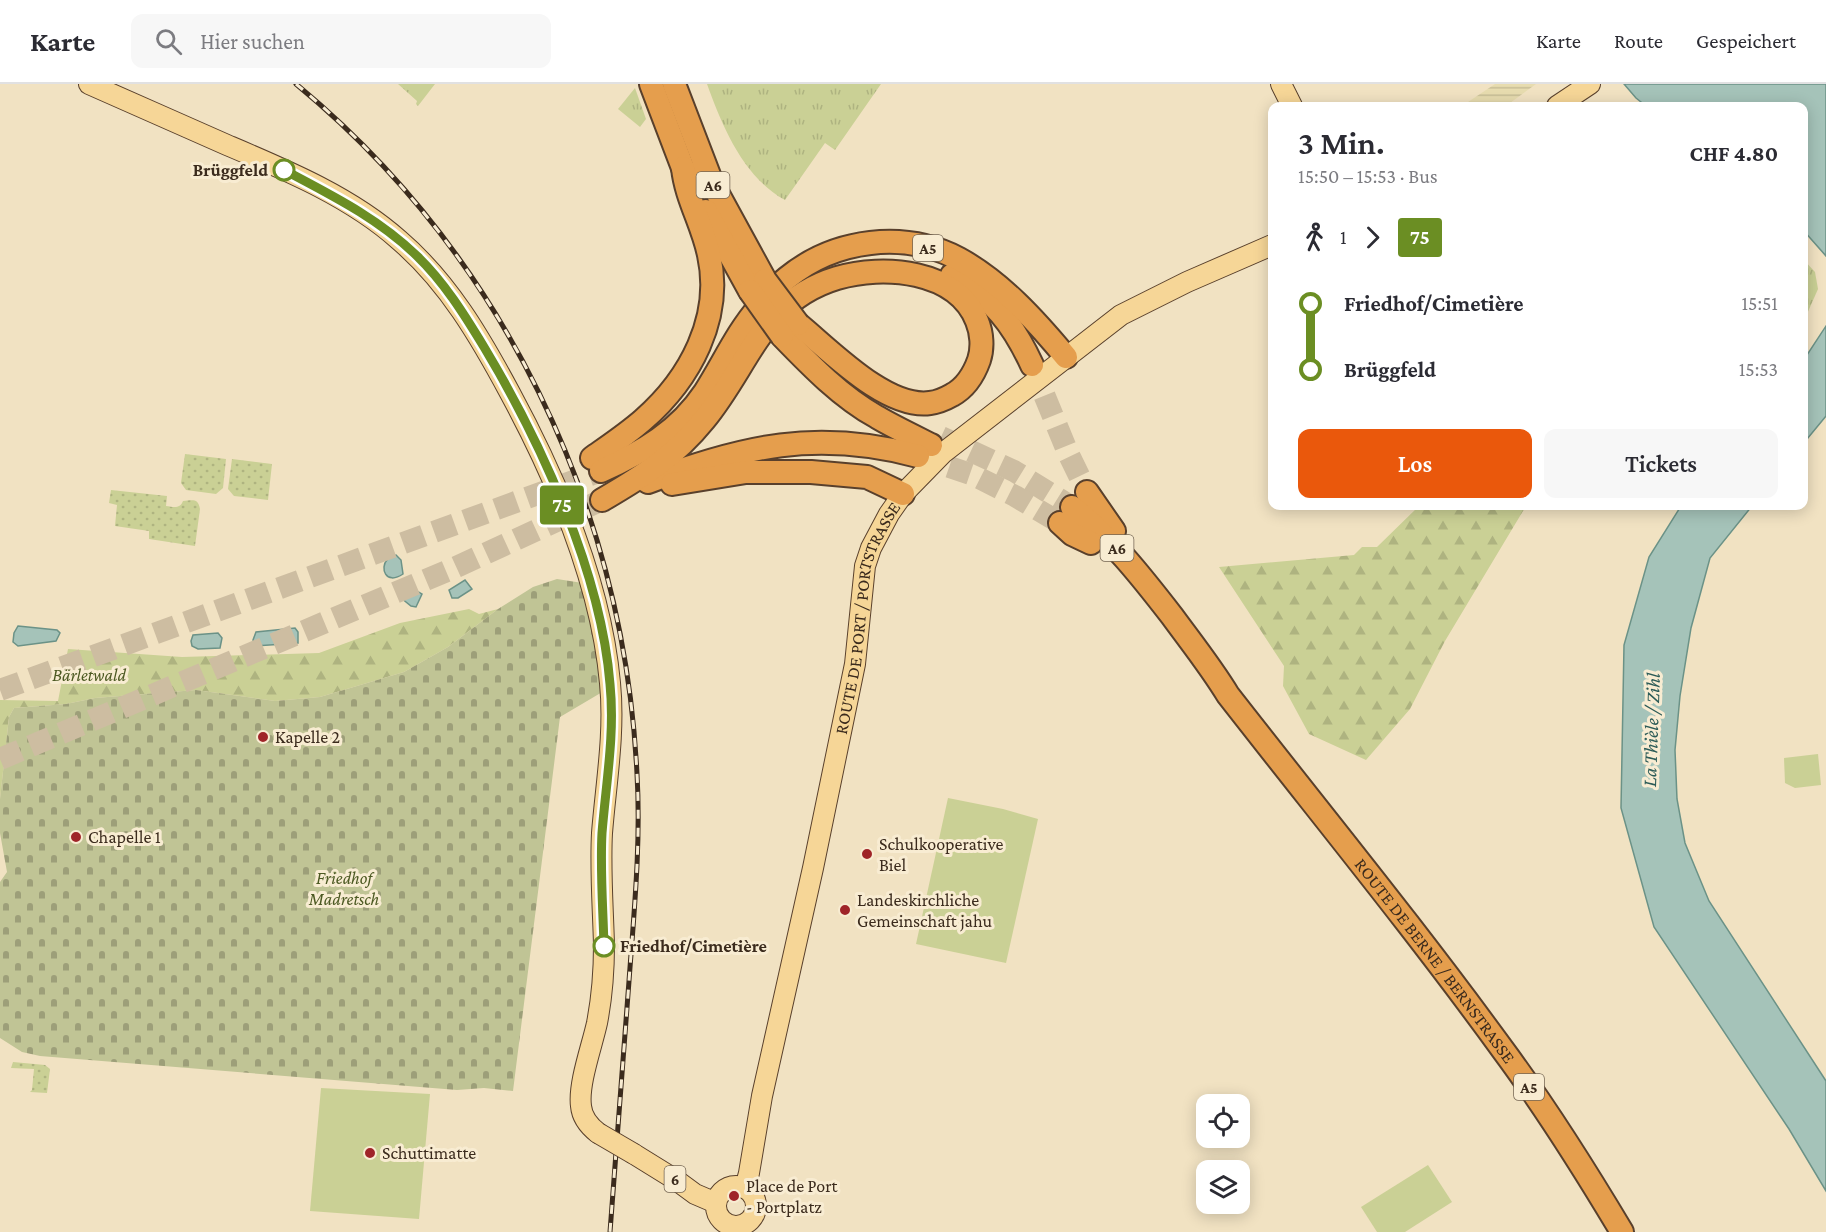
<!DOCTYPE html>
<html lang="de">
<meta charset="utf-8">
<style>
:root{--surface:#fff;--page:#f7f7f7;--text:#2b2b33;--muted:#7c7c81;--line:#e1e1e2;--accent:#ea580c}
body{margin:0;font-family:"Crimson Pro",serif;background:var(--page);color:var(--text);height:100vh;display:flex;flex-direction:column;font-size:22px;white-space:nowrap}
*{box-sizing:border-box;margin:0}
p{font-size:20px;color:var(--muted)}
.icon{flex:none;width:33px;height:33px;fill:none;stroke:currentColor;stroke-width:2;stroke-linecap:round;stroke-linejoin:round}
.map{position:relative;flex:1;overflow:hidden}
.panel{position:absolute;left:1268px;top:18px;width:540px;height:408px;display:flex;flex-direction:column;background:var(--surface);border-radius:12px;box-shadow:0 3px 15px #0003}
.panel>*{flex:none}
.badge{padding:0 12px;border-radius:4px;font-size:21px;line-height:39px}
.fabs{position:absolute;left:1196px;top:1010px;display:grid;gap:12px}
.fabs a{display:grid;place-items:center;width:54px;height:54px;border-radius:12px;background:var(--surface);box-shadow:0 3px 15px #0003;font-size:30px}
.map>.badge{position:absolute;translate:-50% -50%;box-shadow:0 0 0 3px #fff}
.legs{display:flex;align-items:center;gap:9px;height:66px;padding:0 30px;font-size:20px}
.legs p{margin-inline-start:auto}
.head{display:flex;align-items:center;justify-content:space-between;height:102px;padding:0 30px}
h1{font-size:33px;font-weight:600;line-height:45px}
.action{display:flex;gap:12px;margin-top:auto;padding:12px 30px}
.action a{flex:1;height:69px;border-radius:12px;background:var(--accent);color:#fff;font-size:24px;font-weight:600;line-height:69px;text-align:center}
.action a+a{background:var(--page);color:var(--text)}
ul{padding:0 30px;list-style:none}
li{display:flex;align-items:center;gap:21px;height:66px;font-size:22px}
li i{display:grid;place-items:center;width:9px;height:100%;margin:0 8px;background:currentColor}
li i::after{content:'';width:15px;height:15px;margin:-8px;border:4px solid;border-radius:50%;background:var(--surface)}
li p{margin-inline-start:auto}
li:first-child i{background:linear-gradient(#0000 50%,currentColor 0)}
li:last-child i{background:linear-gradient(currentColor 50%,#0000 0)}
header{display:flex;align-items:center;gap:36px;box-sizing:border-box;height:84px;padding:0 30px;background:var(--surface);border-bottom:2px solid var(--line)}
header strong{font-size:28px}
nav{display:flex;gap:33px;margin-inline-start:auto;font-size:21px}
.search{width:420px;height:54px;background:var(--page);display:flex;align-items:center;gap:15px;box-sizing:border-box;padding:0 21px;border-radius:12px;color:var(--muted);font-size:22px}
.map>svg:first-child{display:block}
.farmland{fill:url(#farmland-rules)}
.grass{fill:url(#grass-tufts)}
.forest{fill:url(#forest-firs)}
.cemetery{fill:url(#cemetery-stones)}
.park{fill:#cad095}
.garden{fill:url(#garden-dots)}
.water{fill:#a5c3b9;stroke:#6b9287;stroke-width:1.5}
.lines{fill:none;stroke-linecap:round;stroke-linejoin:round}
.highway-tunnel{stroke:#cdbda1;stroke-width:22;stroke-dasharray:22 11;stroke-linecap:butt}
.major-casing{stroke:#59402c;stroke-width:22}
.highway-casing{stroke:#59402c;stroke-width:26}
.major{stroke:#f6d697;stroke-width:20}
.highway{stroke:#e59e4d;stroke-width:22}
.rail-casing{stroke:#3b2b1d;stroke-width:5}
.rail{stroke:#f8ecd2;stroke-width:3;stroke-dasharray:9;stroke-linecap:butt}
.major-bridge-casing{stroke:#59402c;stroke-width:22;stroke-linecap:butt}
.highway-bridge-casing{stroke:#59402c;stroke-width:26;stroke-linecap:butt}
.major-bridge{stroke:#f6d697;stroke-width:20}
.highway-bridge{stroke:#e59e4d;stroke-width:22}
.line-1-casing{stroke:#fff;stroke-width:14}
.line-1{stroke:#6b8e23;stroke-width:9}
.stop-1-dot{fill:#fff;stroke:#6b8e23;stroke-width:3}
.poi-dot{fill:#9f2428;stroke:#f8ecd2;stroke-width:2}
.labels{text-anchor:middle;stroke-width:6;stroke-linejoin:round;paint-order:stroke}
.shield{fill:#f8ecd2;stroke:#746553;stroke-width:1.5}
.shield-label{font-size:16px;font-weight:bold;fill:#3b2b1d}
.stop-label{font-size:18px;font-weight:bold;fill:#3b2b1d;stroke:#f8ecd2;text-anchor:end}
.street-label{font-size:18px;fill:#3b2b1d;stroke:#f8ecd2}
.park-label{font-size:18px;font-style:italic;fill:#4c5922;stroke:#f8ecd2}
.poi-label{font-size:18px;fill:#3b2b1d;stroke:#f8ecd2;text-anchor:start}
.water-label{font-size:20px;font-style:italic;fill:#2b5b57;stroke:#f8ecd2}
</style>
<header>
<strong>Karte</strong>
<div class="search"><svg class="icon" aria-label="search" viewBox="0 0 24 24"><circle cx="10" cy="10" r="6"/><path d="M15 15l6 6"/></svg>Hier suchen</div>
<nav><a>Karte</a><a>Route</a><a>Gespeichert</a></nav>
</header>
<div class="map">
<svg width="1826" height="1148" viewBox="0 0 1826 1148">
<defs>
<pattern id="farmland-rules" width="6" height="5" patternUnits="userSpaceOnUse" patternTransform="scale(1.5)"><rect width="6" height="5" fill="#e7dcaf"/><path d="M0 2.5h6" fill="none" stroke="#c7bd96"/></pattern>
<pattern id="grass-tufts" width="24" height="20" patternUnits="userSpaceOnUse" patternTransform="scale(1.5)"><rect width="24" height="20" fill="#cad095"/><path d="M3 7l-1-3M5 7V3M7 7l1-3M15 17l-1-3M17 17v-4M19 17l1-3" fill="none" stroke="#aeb380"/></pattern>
<pattern id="forest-firs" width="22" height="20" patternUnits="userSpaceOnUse" patternTransform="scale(1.5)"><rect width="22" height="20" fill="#cad095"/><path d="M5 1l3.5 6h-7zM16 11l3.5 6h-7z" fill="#aeb380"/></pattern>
<pattern id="cemetery-stones" width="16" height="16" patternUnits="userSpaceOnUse" patternTransform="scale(1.5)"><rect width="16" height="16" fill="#c0c495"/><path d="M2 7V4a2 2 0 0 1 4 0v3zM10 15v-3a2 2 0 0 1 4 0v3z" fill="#9d9f79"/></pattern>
<pattern id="garden-dots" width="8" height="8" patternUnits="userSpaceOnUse" patternTransform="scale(1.5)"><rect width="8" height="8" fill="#cad095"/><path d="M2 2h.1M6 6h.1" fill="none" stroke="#aeb380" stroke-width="1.8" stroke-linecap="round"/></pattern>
</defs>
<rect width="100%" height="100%" fill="#f1e2c2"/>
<polygon class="farmland" points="1495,0 1536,0 1506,22 1462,22"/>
<g class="grass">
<polygon points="398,0 435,0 418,22 416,20 417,17"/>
<path d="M 707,0 L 881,0 L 835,66 L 825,59 L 785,116 C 744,94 722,42 707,0 Z"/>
<polygon points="635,4 646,35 640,43 618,25"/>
<polygon points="1803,175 1815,188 1818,205 1803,239"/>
</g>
<g class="forest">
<polygon points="1419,422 1526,422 1445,557 1410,625 1366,676 1309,650 1283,602 1284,582 1219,483 1354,471 1362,463 1377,463"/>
<polygon points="469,525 479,530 498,525 448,563 404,588 320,613 275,617 196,606 95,614 66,620 14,624 9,633 0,715 0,616 58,617 68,565 182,573 319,569 400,539"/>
</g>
<polygon class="cemetery" points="557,495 589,500 604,607 560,633 513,1007 484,1004 457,1006 40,972 22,968 0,954 0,798 7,788 0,749 0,715 9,633 14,624 66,620 95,614 196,606 275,617 320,613 404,588 448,563 498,525 533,503"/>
<g class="park">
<polygon points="1818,670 1821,701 1795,704 1785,699 1784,674"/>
<polygon points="948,714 1003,725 1038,735 1006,879 916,860"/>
<polygon points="321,1004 430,1010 419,1135 310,1127"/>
<polygon points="1428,1081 1452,1118 1405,1148 1377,1148 1361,1123"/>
</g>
<g class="garden">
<polygon points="185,370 226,375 223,404 216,410 186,406 181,399"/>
<polygon points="232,375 272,380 268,416 234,412 228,405"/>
<path d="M 111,406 L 167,412 L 166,422 C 174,423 180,425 183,417 C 191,417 198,413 200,425 L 195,462 L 149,455 L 149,447 L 115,442 L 117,421 L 109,419 Z"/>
<polygon points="13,978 45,981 50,985 47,1009 30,1008 32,1006 34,985 11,984"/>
</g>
<g class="water">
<polygon points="1624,0 1826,0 1826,172 1803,146 1803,22 1646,22 1636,14"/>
<polygon points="1826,242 1826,332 1803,360 1803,277"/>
<polygon points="1681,422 1752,422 1710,474 1691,544 1680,612 1675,666 1677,715 1685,759 1709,817 1826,997 1826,1107 1789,1045 1654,843 1621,724 1624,561 1649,473"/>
<path d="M 396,471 L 401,476 L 403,490 C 385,502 380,483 387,476 C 387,475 395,471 396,471 Z"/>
<polygon points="465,496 472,505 458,514 452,514 449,506"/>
<polygon points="408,502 422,510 416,523 411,522 401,514 401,508"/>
<polygon points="18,542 57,546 60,549 56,557 18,562 13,558 14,549"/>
<polygon points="295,544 298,548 298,559 255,562 253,556 256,548"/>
<polygon points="218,549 222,554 220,564 198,565 192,562 191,557 193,551"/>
</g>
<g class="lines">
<g class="highway-tunnel">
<polyline points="1032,281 1068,369 1087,408"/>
<polyline points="941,353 1014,387 1072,423"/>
<polyline points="918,372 973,391 1015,412 1060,439"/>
<polyline points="0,606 601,387"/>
<polyline points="0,675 454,484 602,416"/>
</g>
<defs>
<g id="major">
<path d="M 89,0 C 135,20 181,41 227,61 C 286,86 351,113 399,156 C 448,198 480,253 510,309 C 557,396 601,499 610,599 C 615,649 606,699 602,749 C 600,786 603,823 604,861 C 604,887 602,913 597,939 C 592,962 578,1000 581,1022 C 582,1034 589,1042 598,1049"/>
<polyline points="1281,0 1292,22"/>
<polyline points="1557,22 1590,0"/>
<polyline points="634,1070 676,1096 695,1110 716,1119"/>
<circle cx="736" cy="1122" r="20"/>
<path id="s1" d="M 745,1104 L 749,1089 L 762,1012 L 813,784 L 855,580 L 865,482 L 871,464 L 889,430 L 903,410 L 943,369 L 1121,231 L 1187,198 L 1272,161"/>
</g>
<g id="highway">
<polyline points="651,0 683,84 691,94"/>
<polyline points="674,0 712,99 765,196"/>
<polyline points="706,127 750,207"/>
<path d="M 952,191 C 993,214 1013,240 1032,281"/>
<path d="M 782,252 C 811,282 841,313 877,333 C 894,343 913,352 931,361"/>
<path d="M 592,374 C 609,362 627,350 643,336 C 690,295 723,234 709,171 C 703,141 686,114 683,84"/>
<path d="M 601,387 C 643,368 679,347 705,308 C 723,280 737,248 759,223 C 768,214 777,202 787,194 C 835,155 904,146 959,175 C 1001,198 1036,237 1066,273"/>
<path d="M 648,398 C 743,362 817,345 918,372"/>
<polyline points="672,400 746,388 811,388 867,393 903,410"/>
<polyline points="1087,408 1114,447"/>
<path d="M 602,416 C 643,392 674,373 704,336 C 749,282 761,217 837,194 C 883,180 957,186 977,237 C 982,249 983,264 979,276 C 974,290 965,304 952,311 C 945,315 938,318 930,319 C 886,325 831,267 798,240"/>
<path id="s2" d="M 1072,423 C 1111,454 1141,492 1172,532 C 1191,558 1211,583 1228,611 C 1320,729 1415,845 1503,966 C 1546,1024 1585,1086 1622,1148"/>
<polyline points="1060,439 1072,450 1091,459"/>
</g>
</defs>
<use href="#major" class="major-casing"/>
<use href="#highway" class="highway-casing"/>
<use href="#major" class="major"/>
<use href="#highway" class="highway"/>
<defs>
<path id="rail" d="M 296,0 C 502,170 624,423 637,690 C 641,759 634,828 629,897 C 623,981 616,1064 610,1148"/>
</defs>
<use href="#rail" class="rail-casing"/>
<use href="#rail" class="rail"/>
<defs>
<polyline id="major-bridge" points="598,1049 634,1070"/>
<g id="highway-bridge">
<polyline points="765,196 798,240"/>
<polyline points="750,207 782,252"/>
</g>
</defs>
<use href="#major-bridge" class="major-bridge-casing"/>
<use href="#highway-bridge" class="highway-bridge-casing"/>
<use href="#major-bridge" class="major-bridge"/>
<use href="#highway-bridge" class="highway-bridge"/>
</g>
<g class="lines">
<defs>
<path id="line-1" d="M 284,86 C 331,111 378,134 417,172 C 444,198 464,230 484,263 C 541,358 601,488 610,600 C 615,650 606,699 602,749 C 600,786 603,824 604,862"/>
</defs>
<use href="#line-1" class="line-1-casing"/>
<use href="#line-1" class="line-1"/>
</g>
<g class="stop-1-dot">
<circle cx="284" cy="86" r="10"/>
<circle cx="604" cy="862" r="10"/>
</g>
<g class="poi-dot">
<circle cx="263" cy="653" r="6"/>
<circle cx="76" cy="753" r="6"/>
<circle cx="867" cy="770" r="6"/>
<circle cx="845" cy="826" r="6"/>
<circle cx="370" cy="1069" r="6"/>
<circle cx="734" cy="1112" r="6"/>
</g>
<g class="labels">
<g class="shield">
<rect x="696.5" y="88" width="33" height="26" rx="4.5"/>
<rect x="913" y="151" width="30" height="26" rx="4.5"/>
<rect x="1100.5" y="451" width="33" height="26" rx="4.5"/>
<rect x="1514" y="990" width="30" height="26" rx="4.5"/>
<rect x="664.5" y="1082" width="21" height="26" rx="4.5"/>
</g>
<g class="shield-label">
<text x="713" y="107">A6</text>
<text x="928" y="170">A5</text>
<text x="1117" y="470">A6</text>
<text x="1529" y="1009">A5</text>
<text x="675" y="1101">6</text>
</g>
<g class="stop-label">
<text x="268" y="92">Brüggfeld</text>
<text x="620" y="868" text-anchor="start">Friedhof/Cimetière</text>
</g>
<g class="street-label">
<text dy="6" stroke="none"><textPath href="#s1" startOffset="584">ROUTE DE PORT / PORTSTRASSE</textPath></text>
<text dy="6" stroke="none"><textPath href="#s2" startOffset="582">ROUTE DE BERNE / BERNSTRASSE</textPath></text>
</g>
<g class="park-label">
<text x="89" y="597">Bärletwald</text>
<text x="344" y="800">Friedhof<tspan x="344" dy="21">Madretsch</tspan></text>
</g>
<g class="poi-label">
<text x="275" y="659">Kapelle 2</text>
<text x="88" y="759">Chapelle 1</text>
<text x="879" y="766">Schulkooperative<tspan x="879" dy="21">Biel</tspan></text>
<text x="857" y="822">Landeskirchliche<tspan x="857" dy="21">Gemeinschaft jahu</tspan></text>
<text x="382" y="1075">Schuttimatte</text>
<text x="746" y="1108">Place de Port<tspan x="746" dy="21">- Portplatz</tspan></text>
</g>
<g class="water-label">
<text transform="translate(1651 646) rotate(-88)" y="7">La Thièle / Zihl</text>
</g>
</g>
</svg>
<div class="fabs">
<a><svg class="icon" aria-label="locate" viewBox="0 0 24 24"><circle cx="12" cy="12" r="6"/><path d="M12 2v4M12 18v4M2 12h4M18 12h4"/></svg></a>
<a><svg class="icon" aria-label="layers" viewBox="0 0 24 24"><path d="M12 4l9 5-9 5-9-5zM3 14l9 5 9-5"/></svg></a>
</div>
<b class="badge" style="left:562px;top:421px;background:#6b8e23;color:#fff">75</b>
<section class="panel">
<div class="head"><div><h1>3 Min.</h1><p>15:50 – 15:53 · Bus</p></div><b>CHF 4.80</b></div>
<div class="legs"><svg class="icon" aria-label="walk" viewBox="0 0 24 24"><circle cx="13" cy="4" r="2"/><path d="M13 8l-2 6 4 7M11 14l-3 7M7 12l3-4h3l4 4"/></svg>1<svg class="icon" aria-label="forward" viewBox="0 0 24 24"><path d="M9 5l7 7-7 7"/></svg><b class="badge" style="background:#6b8e23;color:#fff">75</b></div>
<ul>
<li><i style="color:#6b8e23"></i><b>Friedhof/Cimetière</b><p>15:51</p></li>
<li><i style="color:#6b8e23"></i><b>Brüggfeld</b><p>15:53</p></li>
</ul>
<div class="action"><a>Los</a><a>Tickets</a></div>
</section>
</div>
